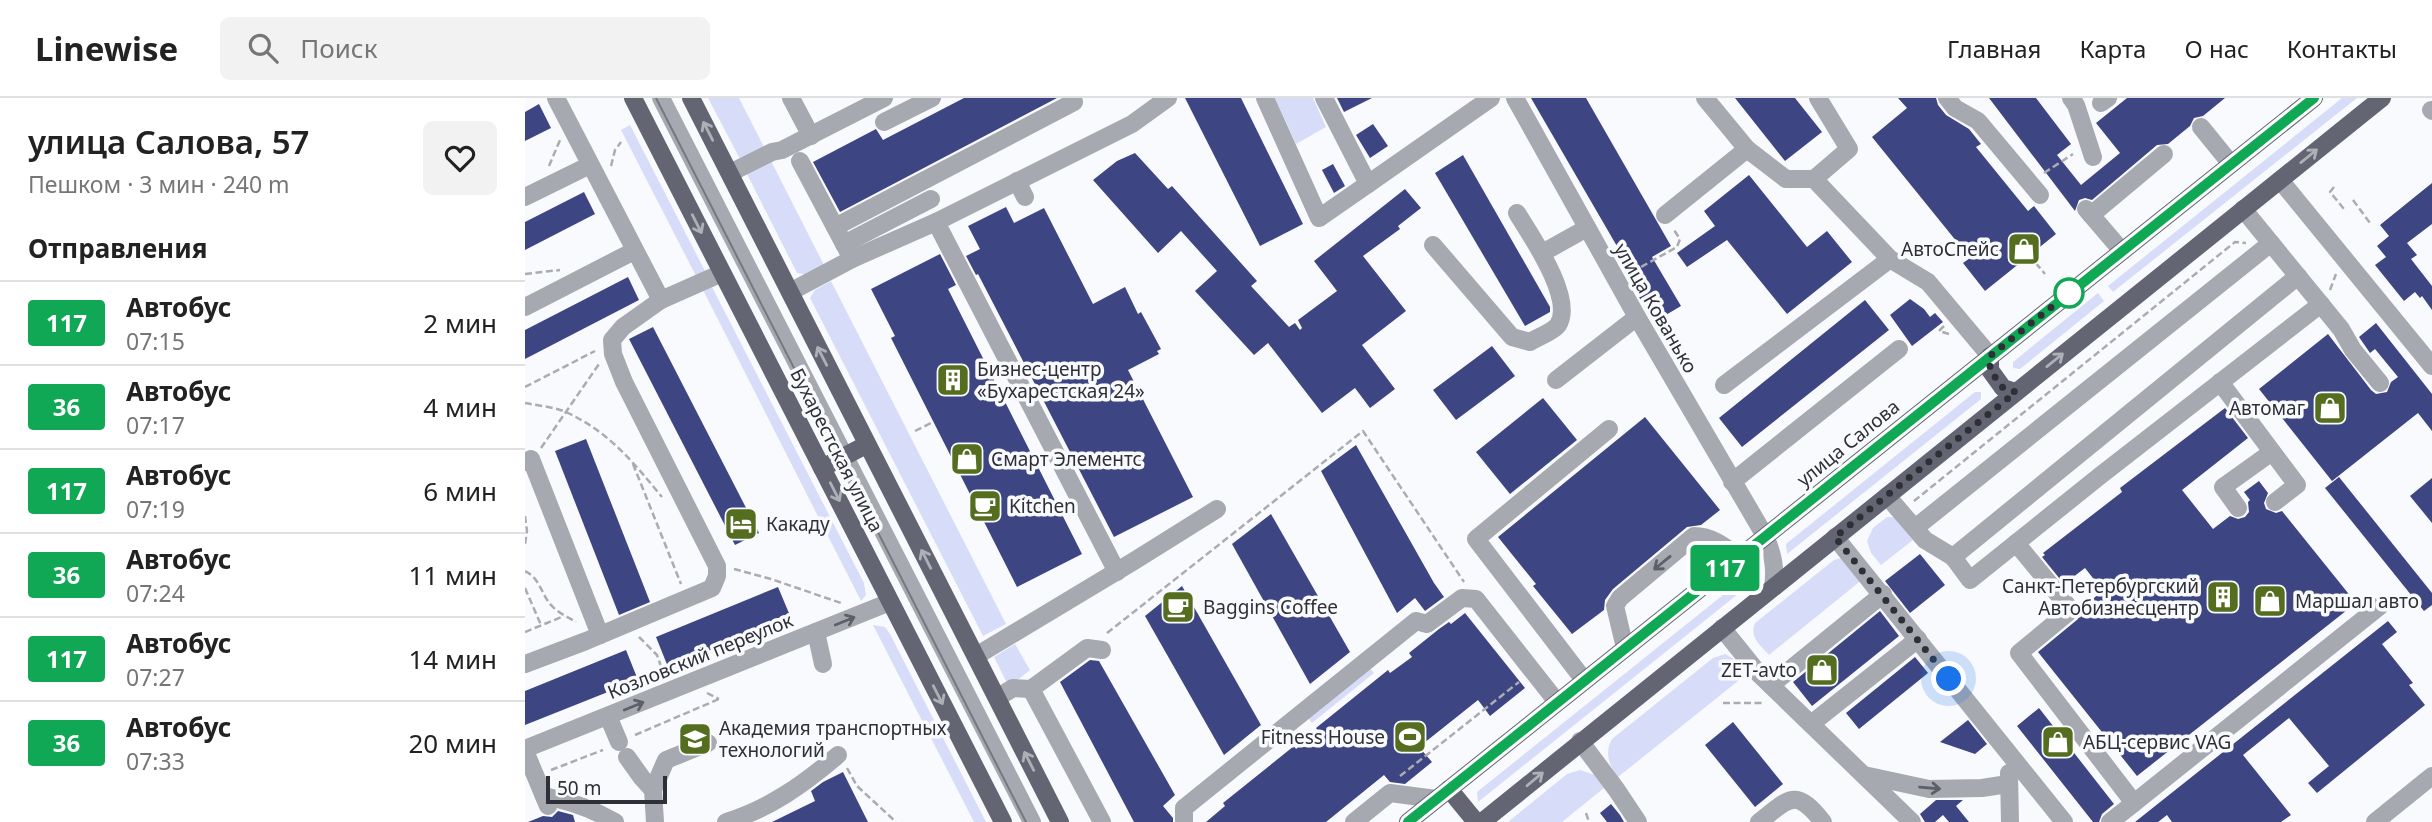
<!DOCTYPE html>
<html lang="ru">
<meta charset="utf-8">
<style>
:root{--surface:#fff;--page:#f2f2f2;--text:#222;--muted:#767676;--line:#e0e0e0}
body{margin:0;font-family:"Noto Sans",sans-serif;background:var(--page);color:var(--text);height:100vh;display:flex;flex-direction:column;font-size:26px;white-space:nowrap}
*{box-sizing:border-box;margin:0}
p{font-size:23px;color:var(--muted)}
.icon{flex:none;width:38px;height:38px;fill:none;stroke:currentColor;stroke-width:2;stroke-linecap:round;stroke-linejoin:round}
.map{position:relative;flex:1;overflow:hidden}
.details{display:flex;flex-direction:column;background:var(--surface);width:525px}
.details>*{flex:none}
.badge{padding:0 14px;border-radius:5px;font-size:24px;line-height:46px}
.scale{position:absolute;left:21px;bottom:18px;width:121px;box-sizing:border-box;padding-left:7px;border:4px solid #2f3037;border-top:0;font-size:19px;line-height:24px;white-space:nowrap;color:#2f3037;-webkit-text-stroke:5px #f9fafe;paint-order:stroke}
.you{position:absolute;width:35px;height:35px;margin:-18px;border:5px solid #fff;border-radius:50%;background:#1a73e8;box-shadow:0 0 0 10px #1a73e833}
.map>.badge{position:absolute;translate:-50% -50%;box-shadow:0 0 0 4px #fff}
h2{padding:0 28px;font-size:26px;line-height:63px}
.round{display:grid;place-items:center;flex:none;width:74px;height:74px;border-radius:10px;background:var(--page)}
.summary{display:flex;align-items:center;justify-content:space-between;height:119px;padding:0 28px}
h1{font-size:33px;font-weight:600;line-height:52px}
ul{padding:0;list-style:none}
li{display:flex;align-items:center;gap:21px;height:84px;padding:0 28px;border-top:2px solid var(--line)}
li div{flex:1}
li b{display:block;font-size:26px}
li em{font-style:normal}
li .badge{min-width:77px;font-weight:700;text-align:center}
header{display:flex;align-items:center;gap:42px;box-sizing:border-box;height:98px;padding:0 35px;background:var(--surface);border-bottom:2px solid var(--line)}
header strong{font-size:33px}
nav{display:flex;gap:38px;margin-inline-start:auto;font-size:24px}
.search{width:490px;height:63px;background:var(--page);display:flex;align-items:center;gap:18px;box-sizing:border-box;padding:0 24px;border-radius:10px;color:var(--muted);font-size:26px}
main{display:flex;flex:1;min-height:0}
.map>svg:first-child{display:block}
.green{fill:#d7ddf9}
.building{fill:#3d4582}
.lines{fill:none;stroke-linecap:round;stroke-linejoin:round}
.path{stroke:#abacb1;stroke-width:2.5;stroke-dasharray:7 3.5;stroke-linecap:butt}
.minor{stroke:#a7a9b0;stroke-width:18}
.major{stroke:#636672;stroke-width:18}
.tram{stroke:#77787e;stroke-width:2}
.oneway{stroke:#aeb0b8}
.oneway2{stroke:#5f6067}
.line-casing{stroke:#fff;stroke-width:16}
.line{stroke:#10a855;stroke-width:10}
.walk{stroke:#2f3037;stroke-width:7;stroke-dasharray:0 12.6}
.stop-dot{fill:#fff;stroke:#10a855;stroke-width:3.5}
.labels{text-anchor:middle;stroke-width:7;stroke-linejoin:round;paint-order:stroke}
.poi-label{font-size:19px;fill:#2f3037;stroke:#f9fafe;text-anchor:start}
.street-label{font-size:19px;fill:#2f3037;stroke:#f9fafe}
</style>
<header>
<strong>Linewise</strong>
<div class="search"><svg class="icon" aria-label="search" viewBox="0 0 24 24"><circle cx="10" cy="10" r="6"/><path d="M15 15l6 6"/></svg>Поиск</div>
<nav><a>Главная</a><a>Карта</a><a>О нас</a><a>Контакты</a></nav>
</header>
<main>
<section class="details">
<div class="summary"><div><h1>улица Салова, 57</h1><p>Пешком · 3 мин · 240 m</p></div><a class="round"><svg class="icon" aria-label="heart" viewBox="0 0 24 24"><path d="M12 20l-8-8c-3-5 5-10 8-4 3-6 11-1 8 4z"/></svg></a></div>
<h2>Отправления</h2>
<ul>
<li><span class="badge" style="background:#10a855;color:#fff">117</span><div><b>Автобус</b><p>07:15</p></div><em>2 мин</em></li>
<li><span class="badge" style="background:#10a855;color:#fff">36</span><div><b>Автобус</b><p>07:17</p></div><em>4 мин</em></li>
<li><span class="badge" style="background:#10a855;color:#fff">117</span><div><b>Автобус</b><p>07:19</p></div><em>6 мин</em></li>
<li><span class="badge" style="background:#10a855;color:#fff">36</span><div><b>Автобус</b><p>07:24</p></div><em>11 мин</em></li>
<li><span class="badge" style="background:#10a855;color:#fff">117</span><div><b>Автобус</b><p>07:27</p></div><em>14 мин</em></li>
<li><span class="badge" style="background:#10a855;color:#fff">36</span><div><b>Автобус</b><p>07:33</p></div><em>20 мин</em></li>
</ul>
</section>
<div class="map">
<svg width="1907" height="724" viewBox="0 0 1907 724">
<rect width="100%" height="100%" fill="#f9fafe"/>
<g class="green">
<polygon points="183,0 214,0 239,49 215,61"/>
<polygon points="750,0 788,0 801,29 771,46"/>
<polygon points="1817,0 1832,0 1588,194 1583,188"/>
<polygon points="105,27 180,173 171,178 96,32"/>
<polygon points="246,63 300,169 284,177 272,175 222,76"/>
<polygon points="306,183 481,526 458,538 285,200 290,192"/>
<polygon points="187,189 339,485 341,497 336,503 178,192"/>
<polygon points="1573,195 1579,203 1495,271 1488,270 1488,264"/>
<polygon points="1450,294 1456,294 1456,301 1262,456 1261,446"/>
<polygon points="1362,419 1369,419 1388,442 1356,467 1346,455 1342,443 1348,430"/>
<path d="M 1316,460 L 1338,481 L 1244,557 C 1235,547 1224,539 1230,525 L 1309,462 Z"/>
<polygon points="1233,469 1235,471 1233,480 953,704 952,694"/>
<polygon points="348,527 360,529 365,536 461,724 449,724"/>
<polygon points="490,546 505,572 484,589 469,559"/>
<path d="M 1200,556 L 1211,562 L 1223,575 L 1093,679 C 1084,668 1079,654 1087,641 L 1188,560 Z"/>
<polygon points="843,568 849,575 787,625 782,618"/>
<polygon points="1055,672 1070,677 1079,690 1037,724 983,724 1042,676"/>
</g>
<g class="building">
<polygon points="439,0 532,0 315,114 288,64 351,31 358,42"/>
<polygon points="660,0 716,0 778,126 735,148"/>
<polygon points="812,0 847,0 819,14"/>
<polygon points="1006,0 1061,0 1146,148 1127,159 1156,208 1129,224 1105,184 1111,181"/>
<polygon points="1210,0 1270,0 1297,34 1260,63"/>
<polygon points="1373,0 1411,0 1413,7 1421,17 1444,31 1456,46 1451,49 1503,113 1509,108 1531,136 1460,193 1438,165 1445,160 1347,39 1382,10"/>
<polygon points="1464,0 1511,0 1546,46 1532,57 1556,87 1595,55 1571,25 1602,0 1700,0 1678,18 1669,20 1665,28 1643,46 1632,47 1567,102 1560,100 1554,102 1550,113"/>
<polygon points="14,6 26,30 0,43 0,14"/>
<polygon points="848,26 863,48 845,60 831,37"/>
<polygon points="610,55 643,91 647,88 732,183 726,188 764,229 770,225 775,232 777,230 773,222 812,193 789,163 880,91 896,110 873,128 875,131 838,158 881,213 837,247 870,291 845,310 830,290 797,315 743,245 729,257 670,193 692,173 656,133 633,155 568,82 592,63"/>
<polygon points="938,57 1025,209 1025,214 1000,228 910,75"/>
<polygon points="808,66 820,88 809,95 797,72"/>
<polygon points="1224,77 1282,149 1302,133 1327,164 1262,216 1202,142 1162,169 1152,155 1190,128 1179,113"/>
<polygon points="1907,85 1907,126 1882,145 1892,157 1886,161 1907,188 1907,212 1897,198 1895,200 1890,194 1879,203 1850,167 1861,159 1852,148 1864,138 1855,127"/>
<polygon points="59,94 70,116 0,152 0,124"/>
<polygon points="481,109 489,125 519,110 568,206 600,189 613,216 616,214 636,251 632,253 634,256 603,272 668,399 589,439 453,176 451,177 441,158 455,151 443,128"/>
<polygon points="415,156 431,187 423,191 557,456 492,489 366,240 370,238 346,191"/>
<polygon points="103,179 114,202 0,261 0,232"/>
<polygon points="1385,201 1399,211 1405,219 1410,215 1418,224 1387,248 1365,217"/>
<polygon points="1340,202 1364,232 1217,349 1194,320"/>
<polygon points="1851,225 1907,296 1907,333 1893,315 1807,383 1734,291 1803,236 1846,292 1851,296 1862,294 1866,284 1873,279 1850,251 1845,255 1834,239"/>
<polygon points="128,229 234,435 210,447 104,241"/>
<polygon points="967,248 990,278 931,322 908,292"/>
<polygon points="1018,300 1052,342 985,396 951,354"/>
<polygon points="1700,310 1723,340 1657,392 1688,431 1705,418 1713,421 1720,419 1724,414 1723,404 1725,402 1719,394 1734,383 1743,395 1739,405 1741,411 1751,415 1757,413 1831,505 1612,678 1513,554 1553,521 1557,509 1578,493 1560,470 1539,486 1517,459 1520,457 1518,455 1597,394 1595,390"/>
<polygon points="1120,319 1195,412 1176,427 1162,429 1088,491 1080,502 1079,512 1047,536 1008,488 1011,486 973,439"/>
<polygon points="61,341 125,504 94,517 30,353"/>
<polygon points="831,347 909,485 919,499 900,513 890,500 872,515 796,373"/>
<polygon points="1814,379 1907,495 1907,507 1899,513 1800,390"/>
<polygon points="1907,380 1907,425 1885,398"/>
<polygon points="746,416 825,554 785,586 707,446"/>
<polygon points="1395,456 1420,487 1385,515 1360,483"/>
<polygon points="657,488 736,627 699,657 620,518"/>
<polygon points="253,489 266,520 143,569 131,539"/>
<polygon points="1355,513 1374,538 1287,608 1268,584"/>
<polygon points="940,515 1000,590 965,618 953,602 894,649 907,664 880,686 865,684 859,677 801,724 681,724 700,708 698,705 769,648 771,651 793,633 791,630 863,572 865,575 887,559 884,555 914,531 924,524 926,526"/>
<polygon points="1863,523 1872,534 1857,546 1888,585 1884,587 1900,607 1792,695 1783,685 1804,668 1764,620 1718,657 1766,717 1756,724 1647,724 1642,717 1633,724 1610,724"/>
<polygon points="101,552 113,582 0,627 0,593"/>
<polygon points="1390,559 1403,575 1334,631 1321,615"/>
<polygon points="565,562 574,563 650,697 638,708 648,720 648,724 609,724 535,584"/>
<polygon points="1514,610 1589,706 1577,716 1574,724 1568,724 1492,628"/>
<polygon points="1443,622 1462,646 1450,656 1415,644"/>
<polygon points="1208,624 1258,686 1230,709 1180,647"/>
<polygon points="318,674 343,724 247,724 290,703 286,693 298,684"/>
<polygon points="1411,702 1438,702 1431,708 1444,724 1424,724 1418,717 1410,724 1400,724 1395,716"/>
<polygon points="1086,706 1095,717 1099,724 1082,724 1075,715"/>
<polygon points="33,713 48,717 50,724 3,724 18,718 27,719"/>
</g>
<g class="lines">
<g class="path">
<polyline points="24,68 35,42"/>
<polyline points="86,68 90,52 96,44"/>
<polyline points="1519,75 1548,56"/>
<polyline points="1809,89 1805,94 1819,111"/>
<polyline points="1828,102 1845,125"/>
<polyline points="1504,157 1520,176"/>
<polyline points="1107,174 1152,149 1155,141 1149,132"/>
<polyline points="0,176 35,172"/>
<polyline points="1805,192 1811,176"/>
<polyline points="1419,228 1414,233 1424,236"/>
<polyline points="0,289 70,253"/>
<path d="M 0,305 C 14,308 31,309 43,315 C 85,335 108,364 137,399"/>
<polyline points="390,333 408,324"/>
<polyline points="16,350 74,266"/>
<polyline points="108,366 156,486"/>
<polyline points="1389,403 1710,144 1721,145"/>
<polyline points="0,418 2,433 0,446"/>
<polyline points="209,471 246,481 316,505"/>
<path d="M 0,473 C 16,481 16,497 27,508 C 33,515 43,519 51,524"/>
<polyline points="0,490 16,527"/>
<polyline points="0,534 39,518"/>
<polyline points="582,535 838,333 939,484"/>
<polyline points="114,539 132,557 139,577"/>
<polyline points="182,595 194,601"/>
<polyline points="1198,605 1240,605"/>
<polyline points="110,637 194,601"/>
<polyline points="322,670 332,688 371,724"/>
<polyline points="26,672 78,652"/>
<polyline points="875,678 994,584"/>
<polyline points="1061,715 1064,724"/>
</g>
<g class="minor">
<polyline points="31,0 136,202 197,175"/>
<polyline points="136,0 507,724"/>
<polyline points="266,0 286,38"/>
<polyline points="740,0 794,120 843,86 799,0"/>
<path d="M 990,0 L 1112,219 L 1240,438 C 1248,456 1251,470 1248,489"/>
<polyline points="1180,0 1222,51 1261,81 1289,81"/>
<polyline points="1293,0 1324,51 1289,81 1365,161 1403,184 1465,258"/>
<polyline points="1422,0 1430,10 1453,23 1515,97"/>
<polyline points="1546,0 1551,7 1568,59"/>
<polyline points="1576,5 1583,0"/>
<polyline points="1906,12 1907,13"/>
<polyline points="359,24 407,0"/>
<polyline points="1676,29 1706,66"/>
<polyline points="275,63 327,161"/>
<polyline points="205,75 247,54 257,52 359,0"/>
<polyline points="1755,82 1907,268"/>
<polyline points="492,83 500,99"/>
<polyline points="843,86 966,0"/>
<polyline points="0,99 65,67"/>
<polyline points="1561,111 1597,153"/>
<polyline points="1718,111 1816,231 1828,252 1855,285"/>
<polyline points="1140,117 1222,51"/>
<polyline points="1566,117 1639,56"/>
<polyline points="411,124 592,474"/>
<polyline points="310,129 549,4 547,0"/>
<polyline points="319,146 406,101"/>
<path d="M 908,147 L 987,239 L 1005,244 C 1013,239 1028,234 1033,227 C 1050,201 1006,138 992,115"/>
<polyline points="1017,155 1062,130"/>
<polyline points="265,194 327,161 411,124 607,26 643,0"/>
<polyline points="0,209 109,153"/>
<polyline points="1031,282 1112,219"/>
<polyline points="1695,284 1772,387 1750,404"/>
<polyline points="1199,287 1365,161"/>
<polyline points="0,364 6,361 75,537"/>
<polyline points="1207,384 1374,251"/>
<polyline points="1362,398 1400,442 1428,459 1773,178"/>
<polyline points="1713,410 1698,389 1747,354"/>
<polyline points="1390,430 1746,145"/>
<polyline points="1310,439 1539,724"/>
<polyline points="1491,445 1546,512 1494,555 1609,705 1855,508"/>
<polyline points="1428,459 1445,482 1576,377 1796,206"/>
<polyline points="1197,530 1234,576 1387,724"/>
<polyline points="291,534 298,566"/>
<path d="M 1100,550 L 1090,508 L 1095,500 L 1169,438 C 1187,438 1200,449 1214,459"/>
<polyline points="451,558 609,463 692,411"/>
<polyline points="0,566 61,543 187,490 192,478 192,468 99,284 88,256 87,242 98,229 136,202"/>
<polyline points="1059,582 951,441 1084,331"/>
<polyline points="1246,587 1358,496"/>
<polyline points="506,591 577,724"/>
<polyline points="472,600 488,590 506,591 562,550 577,552"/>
<polyline points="83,618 94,644"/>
<polyline points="1286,626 1393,541"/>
<polyline points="1055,643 1091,691 1113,724"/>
<polyline points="0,651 365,504"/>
<polyline points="0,653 23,708"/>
<polyline points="102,659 117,680 128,692"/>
<polyline points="1484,675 1485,724"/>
<polyline points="1339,677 1404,691 1457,690 1483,686"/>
<path d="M 19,698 C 45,703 68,711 90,724"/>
<polyline points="130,724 128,692 141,662 183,645"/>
<path d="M 201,724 C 244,711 279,686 313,657"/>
<polyline points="659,724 659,710 891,523 902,526 937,500 951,501 1032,604"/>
<polyline points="829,724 865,695 911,701"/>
<path d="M 1234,724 C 1265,700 1270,689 1298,724"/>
<polyline points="1585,724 1609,705"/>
<polyline points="1850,724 1907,678"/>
</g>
<g class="major">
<polyline points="108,0 478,724"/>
<polyline points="166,0 535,724"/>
<polyline points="1465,258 1465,272 1478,290 1491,294"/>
<polyline points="297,370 341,347"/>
<polyline points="924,691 951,724"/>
<polyline points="883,724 1789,0"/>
<polyline points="957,724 1857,0"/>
</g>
<polyline class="tram" points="131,0 501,724"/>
</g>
<defs><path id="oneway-shaft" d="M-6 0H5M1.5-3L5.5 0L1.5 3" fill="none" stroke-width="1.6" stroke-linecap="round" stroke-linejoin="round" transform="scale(1.75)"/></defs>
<g class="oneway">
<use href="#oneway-shaft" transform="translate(183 33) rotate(-117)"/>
<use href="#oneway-shaft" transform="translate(1784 58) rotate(-39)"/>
<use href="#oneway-shaft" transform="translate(172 126) rotate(63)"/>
<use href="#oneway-shaft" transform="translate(297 258) rotate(-117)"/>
<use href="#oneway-shaft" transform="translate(1530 262) rotate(-39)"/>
<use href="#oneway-shaft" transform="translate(310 394) rotate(63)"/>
<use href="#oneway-shaft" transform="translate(401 461) rotate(-117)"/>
<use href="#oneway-shaft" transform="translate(413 597) rotate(63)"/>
<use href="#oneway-shaft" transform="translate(504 663) rotate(-117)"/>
<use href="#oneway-shaft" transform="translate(1010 681) rotate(-40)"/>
</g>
<g class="oneway2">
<use href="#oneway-shaft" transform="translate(1137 465) rotate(141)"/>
<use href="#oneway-shaft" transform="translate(320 523) rotate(-22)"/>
<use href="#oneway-shaft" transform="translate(109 608) rotate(-22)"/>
<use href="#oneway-shaft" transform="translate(1405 690) rotate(5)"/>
</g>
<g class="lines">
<defs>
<polyline id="line" points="883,724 1789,0"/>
</defs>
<use href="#line" class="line-casing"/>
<use href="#line" class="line"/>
<polyline class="walk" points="1424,581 1310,439 1491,294 1478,290 1465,272 1465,258 1544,195"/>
</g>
<defs>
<symbol id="shop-square" viewBox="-11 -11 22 22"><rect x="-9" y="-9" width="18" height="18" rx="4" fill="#546d1e" stroke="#f9fafe"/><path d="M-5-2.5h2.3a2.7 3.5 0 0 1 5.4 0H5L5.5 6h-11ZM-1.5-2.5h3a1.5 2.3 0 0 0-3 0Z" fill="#fff"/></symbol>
<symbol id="building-square" viewBox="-11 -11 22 22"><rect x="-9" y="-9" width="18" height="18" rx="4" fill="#546d1e" stroke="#f9fafe"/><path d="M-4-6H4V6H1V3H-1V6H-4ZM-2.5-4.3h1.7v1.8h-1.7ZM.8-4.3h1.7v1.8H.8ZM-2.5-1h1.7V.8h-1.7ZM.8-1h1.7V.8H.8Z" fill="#fff"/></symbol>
<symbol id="cafe-square" viewBox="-11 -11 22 22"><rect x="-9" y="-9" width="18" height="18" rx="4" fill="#546d1e" stroke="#f9fafe"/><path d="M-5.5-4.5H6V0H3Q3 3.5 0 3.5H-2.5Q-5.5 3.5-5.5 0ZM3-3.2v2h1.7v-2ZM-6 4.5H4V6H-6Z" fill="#fff"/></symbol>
<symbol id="hotel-square" viewBox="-11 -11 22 22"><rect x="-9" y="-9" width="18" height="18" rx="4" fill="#546d1e" stroke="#f9fafe"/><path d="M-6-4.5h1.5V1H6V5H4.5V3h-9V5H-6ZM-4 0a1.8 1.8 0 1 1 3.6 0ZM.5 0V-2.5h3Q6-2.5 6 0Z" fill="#fff"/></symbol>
<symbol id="stadium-square" viewBox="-11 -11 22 22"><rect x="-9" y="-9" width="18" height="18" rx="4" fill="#546d1e" stroke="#f9fafe"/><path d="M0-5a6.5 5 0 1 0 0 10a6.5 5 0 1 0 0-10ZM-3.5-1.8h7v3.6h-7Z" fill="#fff"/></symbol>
<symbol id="university-square" viewBox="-11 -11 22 22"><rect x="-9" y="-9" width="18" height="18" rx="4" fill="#546d1e" stroke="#f9fafe"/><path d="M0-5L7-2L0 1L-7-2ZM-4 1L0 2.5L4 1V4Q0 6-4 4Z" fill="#fff"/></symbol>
</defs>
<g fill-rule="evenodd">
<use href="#shop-square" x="1480" y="132" width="38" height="38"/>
<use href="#building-square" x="409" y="263" width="38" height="38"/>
<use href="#shop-square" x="1786" y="291" width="38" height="38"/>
<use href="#shop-square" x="423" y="342" width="38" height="38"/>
<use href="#cafe-square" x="441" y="389" width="38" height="38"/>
<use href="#hotel-square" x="197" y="407" width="38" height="38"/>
<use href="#building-square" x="1679" y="480" width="38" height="38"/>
<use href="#shop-square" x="1726" y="484" width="38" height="38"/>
<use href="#cafe-square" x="634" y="490" width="38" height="38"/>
<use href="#shop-square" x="1278" y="553" width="38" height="38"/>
<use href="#stadium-square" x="866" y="620" width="38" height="38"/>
<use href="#university-square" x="151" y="622" width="38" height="38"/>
<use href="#shop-square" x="1514" y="625" width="38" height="38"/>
</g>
<circle class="stop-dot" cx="1544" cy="195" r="14"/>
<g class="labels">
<g class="poi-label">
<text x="1474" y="158" text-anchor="end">АвтоСпейс</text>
<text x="452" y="278">Бизнес-центр<tspan x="452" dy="22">«Бухарестская 24»</tspan></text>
<text x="1780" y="317" text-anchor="end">Автомаг</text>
<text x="466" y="368">Смарт Элементс</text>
<text x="484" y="415">Kitchen</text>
<text x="241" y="433">Какаду</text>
<text x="1674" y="495" text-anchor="end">Санкт-Петербургский<tspan x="1674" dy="22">Автобизнесцентр</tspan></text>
<text x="1770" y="510">Маршал авто</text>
<text x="678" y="516">Baggins Coffee</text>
<text x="1272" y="579" text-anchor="end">ZET-avto</text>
<text x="194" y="637">Академия транспортных<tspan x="194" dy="22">технологий</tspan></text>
<text x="860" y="646" text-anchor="end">Fitness House</text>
<text x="1558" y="651">АБЦ-сервис VAG</text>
</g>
<g class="street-label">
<text transform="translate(1131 210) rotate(60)" y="7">улица Кованько</text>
<text transform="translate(1323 345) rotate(-39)" y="7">улица Салова</text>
<text transform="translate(312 352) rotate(63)" y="7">Бухарестская улица</text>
<text transform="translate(175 558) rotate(-22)" y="7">Козловский переулок</text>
</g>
</g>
</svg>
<div class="scale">50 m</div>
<div class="you" style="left:1424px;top:581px"></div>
<b class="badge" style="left:1200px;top:470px;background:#10a855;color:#fff">117</b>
</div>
</main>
